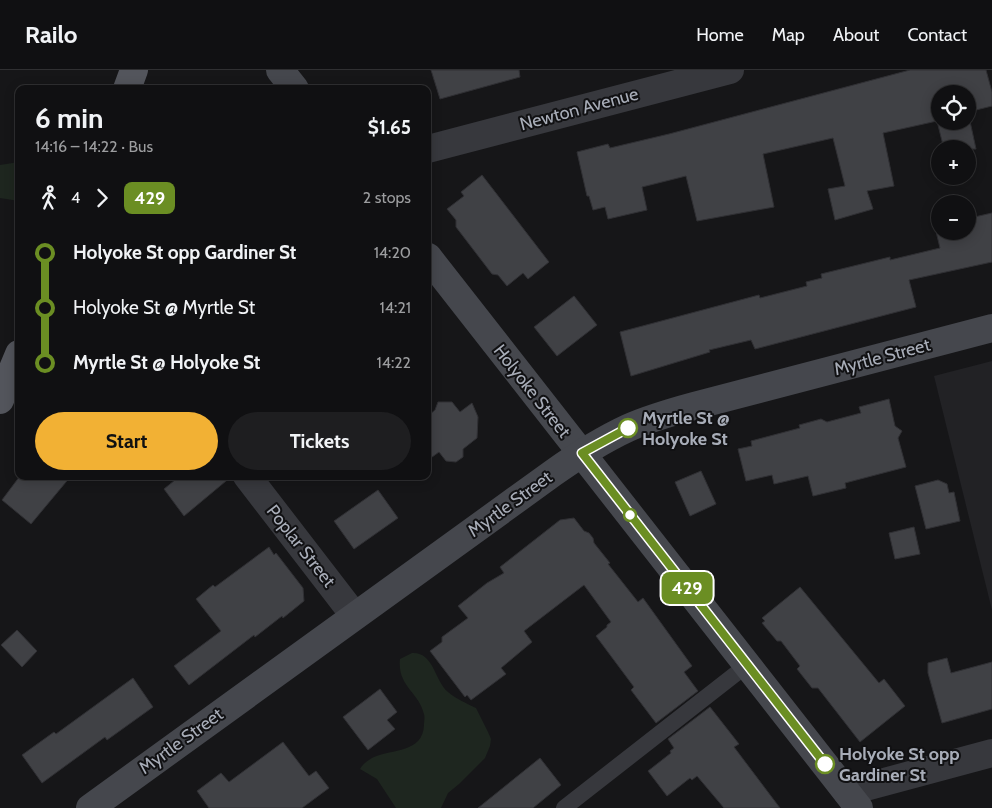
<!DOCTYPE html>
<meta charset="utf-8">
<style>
:root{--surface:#101012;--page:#1e1e20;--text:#f1f3f6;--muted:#9c9d9f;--line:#303032;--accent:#f2b134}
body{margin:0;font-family:Cabin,sans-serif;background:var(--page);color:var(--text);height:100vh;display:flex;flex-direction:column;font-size:19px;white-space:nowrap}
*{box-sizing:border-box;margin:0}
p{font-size:16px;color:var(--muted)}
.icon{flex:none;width:28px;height:28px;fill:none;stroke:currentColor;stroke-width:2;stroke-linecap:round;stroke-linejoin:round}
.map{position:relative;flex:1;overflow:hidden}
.sheet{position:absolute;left:15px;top:15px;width:416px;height:395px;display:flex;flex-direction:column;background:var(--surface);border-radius:10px;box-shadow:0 2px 12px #0003,0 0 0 1px var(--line)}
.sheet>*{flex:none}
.badge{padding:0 10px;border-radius:8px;font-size:18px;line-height:32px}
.buttons{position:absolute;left:931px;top:15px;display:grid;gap:10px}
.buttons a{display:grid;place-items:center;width:45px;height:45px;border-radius:50%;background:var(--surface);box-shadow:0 2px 12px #0003,0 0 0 1px var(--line);font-size:25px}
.map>.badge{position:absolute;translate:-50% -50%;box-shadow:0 0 0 2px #fff}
.legs{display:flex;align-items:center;gap:8px;height:55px;padding:0 20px;font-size:16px}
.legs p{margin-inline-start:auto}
.head{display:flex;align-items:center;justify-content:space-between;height:85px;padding:0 20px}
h1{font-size:28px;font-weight:700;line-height:38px}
.primary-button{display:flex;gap:10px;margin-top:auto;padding:10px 20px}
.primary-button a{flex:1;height:58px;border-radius:30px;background:var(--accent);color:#111;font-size:20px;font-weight:700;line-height:58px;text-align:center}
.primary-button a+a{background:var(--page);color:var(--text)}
ul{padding:0 20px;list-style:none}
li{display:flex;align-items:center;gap:18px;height:55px;font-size:19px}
li i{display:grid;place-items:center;width:8px;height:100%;margin:0 6px;background:currentColor}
li i::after{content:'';width:12px;height:12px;margin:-6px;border:4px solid;border-radius:50%;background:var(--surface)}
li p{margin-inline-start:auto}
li:first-child i{background:linear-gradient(#0000 50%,currentColor 0)}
li:last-child i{background:linear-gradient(currentColor 50%,#0000 0)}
header{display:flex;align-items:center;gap:30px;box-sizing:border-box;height:70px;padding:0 25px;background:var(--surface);border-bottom:1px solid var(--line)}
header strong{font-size:24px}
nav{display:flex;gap:28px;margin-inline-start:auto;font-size:18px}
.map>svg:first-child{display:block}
.built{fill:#222225}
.green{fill:#1e261f}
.building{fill:#404145;stroke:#303034;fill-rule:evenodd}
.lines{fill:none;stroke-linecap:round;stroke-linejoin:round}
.lane{stroke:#37383d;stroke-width:16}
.street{stroke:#37383d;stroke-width:28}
.secondary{stroke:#45474d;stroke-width:28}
.primary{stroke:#53555c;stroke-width:28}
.line-1-casing{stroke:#fff;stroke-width:11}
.line-1{stroke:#6b8e23;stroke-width:8}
.stop-1-dot{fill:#fff;stroke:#6b8e23;stroke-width:2.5}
.labels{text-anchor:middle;stroke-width:4;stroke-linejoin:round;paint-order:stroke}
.street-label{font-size:18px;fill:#a8adb8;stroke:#111113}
.stop-label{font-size:18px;font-weight:bold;fill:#a8adb8;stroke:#111113;text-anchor:start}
</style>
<header>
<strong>Railo</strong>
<nav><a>Home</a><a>Map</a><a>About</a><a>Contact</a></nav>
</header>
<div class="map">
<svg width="992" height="738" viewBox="0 0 992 738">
<rect width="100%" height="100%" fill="#161618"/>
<polygon class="built" points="992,291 992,540 934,306"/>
<g class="green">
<polygon points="19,92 19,131 0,128 0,95"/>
<path d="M 412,583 C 434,582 434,610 448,622 C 456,629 466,633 476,638 L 488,662 L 491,669 L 490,676 L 485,688 L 459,714 L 448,723 L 441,738 L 396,738 L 377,709 L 360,699 C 363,694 368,690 374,687 C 392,679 423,683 424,655 C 424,652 425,647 424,644 C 419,622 397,616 400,589 Z"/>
</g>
<g class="building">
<polygon points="431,0 519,0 520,7 440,29"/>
<path d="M 910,0 L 986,0 L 992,22 L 992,36 L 968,42 L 976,79 L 944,79 L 937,51 L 883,63 L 894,116 L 867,121 L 873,139 L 835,150 L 828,119 L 845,116 L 833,68 L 763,84 L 774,137 L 697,151 L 686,106 L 642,117 L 647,140 L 608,149 L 605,137 L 593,140 L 589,126 L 587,126 L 577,82 L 608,74 L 610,78 L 669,64 ZM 940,24 L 968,24 L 968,51 L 940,51 Z"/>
<polygon points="482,105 549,192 528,209 523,203 507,216 498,205 492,204 456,157 456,150 447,139 464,126 461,122"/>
<polygon points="992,143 992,192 909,210 916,237 755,279 751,270 709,280 710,282 631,306 620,262 759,225 760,228 807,216 806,212 822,208 821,204 890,187 890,190 940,178 934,153 940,152 940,161 968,161 968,145 970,145 970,148"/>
<polygon points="574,226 597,255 557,286 534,257"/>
<polygon points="889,329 895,356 902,361 898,368 906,397 845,413 846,418 813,426 808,406 774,414 772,405 746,411 738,379 752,376 751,371 800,358 799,355 821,349 827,352 861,343 859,337"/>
<polygon points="438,332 452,332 460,342 472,333 478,347 477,368 463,379 463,387 456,392 446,391 439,382 428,390 428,346 435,340"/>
<polygon points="701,401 716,434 690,446 675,412"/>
<polygon points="20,406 71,406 31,454 2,430"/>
<polygon points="180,406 232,406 184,446 164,419"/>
<polygon points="938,410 947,414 949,423 954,422 960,451 926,459 915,416"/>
<polygon points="378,420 398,448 354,479 334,451"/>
<polygon points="574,448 584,461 589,463 593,468 594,473 610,493 608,494 638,532 643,528 692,596 684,602 698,621 656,653 631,620 634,617 596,566 607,557 607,555 611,552 584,515 524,561 532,572 501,598 506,604 471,630 467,625 465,627 430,581 442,572 442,567 468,548 458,536 487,513 504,503 500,497 560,450"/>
<polygon points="914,457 920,484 895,489 889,463"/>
<polygon points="269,477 274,485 276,483 303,518 304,531 283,548 282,546 255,567 254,565 189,615 174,596 221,561 196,529 213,515 215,517"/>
<polygon points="800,517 879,613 884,609 905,636 860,672 818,618 812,618 797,599 800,596 781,571 777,571 762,553 765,551 762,548"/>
<polygon points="17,560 37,581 22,597 1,575"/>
<polygon points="947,588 951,603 992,592 992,639 942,653 928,603 928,593"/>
<polygon points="133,608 153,637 107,670 105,667 42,713 22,685 54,662 56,664"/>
<polygon points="380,619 397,642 387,650 395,659 368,680 343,647"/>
<polygon points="710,637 739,674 734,677 780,738 724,738 697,706 692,710 690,708 667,726 648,701 671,683 670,681 674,678 668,669"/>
<polygon points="283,672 309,706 316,701 329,718 302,738 209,738 197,721 221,703 229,712"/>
<polygon points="540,688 561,715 533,738 478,738"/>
</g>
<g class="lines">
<polyline class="lane" points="564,738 747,595"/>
<g class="street">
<polyline points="428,79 730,0"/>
<polyline points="247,406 354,545"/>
<polyline points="847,722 992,683"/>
</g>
<g class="secondary">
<polyline points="280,0 295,19"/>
<polyline points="428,187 859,738"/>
<path d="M 90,738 L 553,403 C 577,386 602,370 628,358 C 650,348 672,342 694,336 L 992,258"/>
</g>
<g class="primary">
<polyline points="127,19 134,0"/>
<polyline points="0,330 19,284"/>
</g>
</g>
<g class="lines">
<defs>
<polyline id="line-1" points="628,358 582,383 825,694"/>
</defs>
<use href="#line-1" class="line-1-casing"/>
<use href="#line-1" class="line-1"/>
</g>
<g class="stop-1-dot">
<circle cx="628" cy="358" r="9"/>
<circle cx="630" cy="445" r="6"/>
<circle cx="825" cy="694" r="9"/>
</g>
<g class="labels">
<g class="street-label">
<text transform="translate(579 39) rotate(-15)" y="6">Newton Avenue</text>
<text transform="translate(882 287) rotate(-15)" y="6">Myrtle Street</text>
<text transform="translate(532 321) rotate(52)" y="6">Holyoke Street</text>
<text transform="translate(510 434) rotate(-36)" y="6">Myrtle Street</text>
<text transform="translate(301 476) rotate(52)" y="6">Poplar Street</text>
<text transform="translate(181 671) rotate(-36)" y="6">Myrtle Street</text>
</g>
<g class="stop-label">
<text x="642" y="354">Myrtle St @<tspan x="642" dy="21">Holyoke St</tspan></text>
<text x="839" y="690">Holyoke St opp<tspan x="839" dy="21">Gardiner St</tspan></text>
</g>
</g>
</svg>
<div class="buttons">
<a><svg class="icon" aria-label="locate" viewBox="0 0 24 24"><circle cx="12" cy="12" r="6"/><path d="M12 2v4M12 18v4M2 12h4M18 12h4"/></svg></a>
<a>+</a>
<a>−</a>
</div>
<b class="badge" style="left:687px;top:518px;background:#6b8e23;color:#fff">429</b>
<section class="sheet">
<div class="head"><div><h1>6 min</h1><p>14:16 – 14:22 · Bus</p></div><b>$1.65</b></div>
<div class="legs"><svg class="icon" aria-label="walk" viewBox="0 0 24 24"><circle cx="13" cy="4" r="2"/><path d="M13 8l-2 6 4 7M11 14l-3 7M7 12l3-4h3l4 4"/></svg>4<svg class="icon" aria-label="forward" viewBox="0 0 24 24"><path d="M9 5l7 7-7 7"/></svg><b class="badge" style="background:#6b8e23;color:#fff">429</b><p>2 stops</p></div>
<ul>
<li><i style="color:#6b8e23"></i><b>Holyoke St opp Gardiner St</b><p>14:20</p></li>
<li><i style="color:#6b8e23"></i><span>Holyoke St @ Myrtle St</span><p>14:21</p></li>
<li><i style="color:#6b8e23"></i><b>Myrtle St @ Holyoke St</b><p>14:22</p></li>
</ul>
<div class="primary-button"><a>Start</a><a>Tickets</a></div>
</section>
</div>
